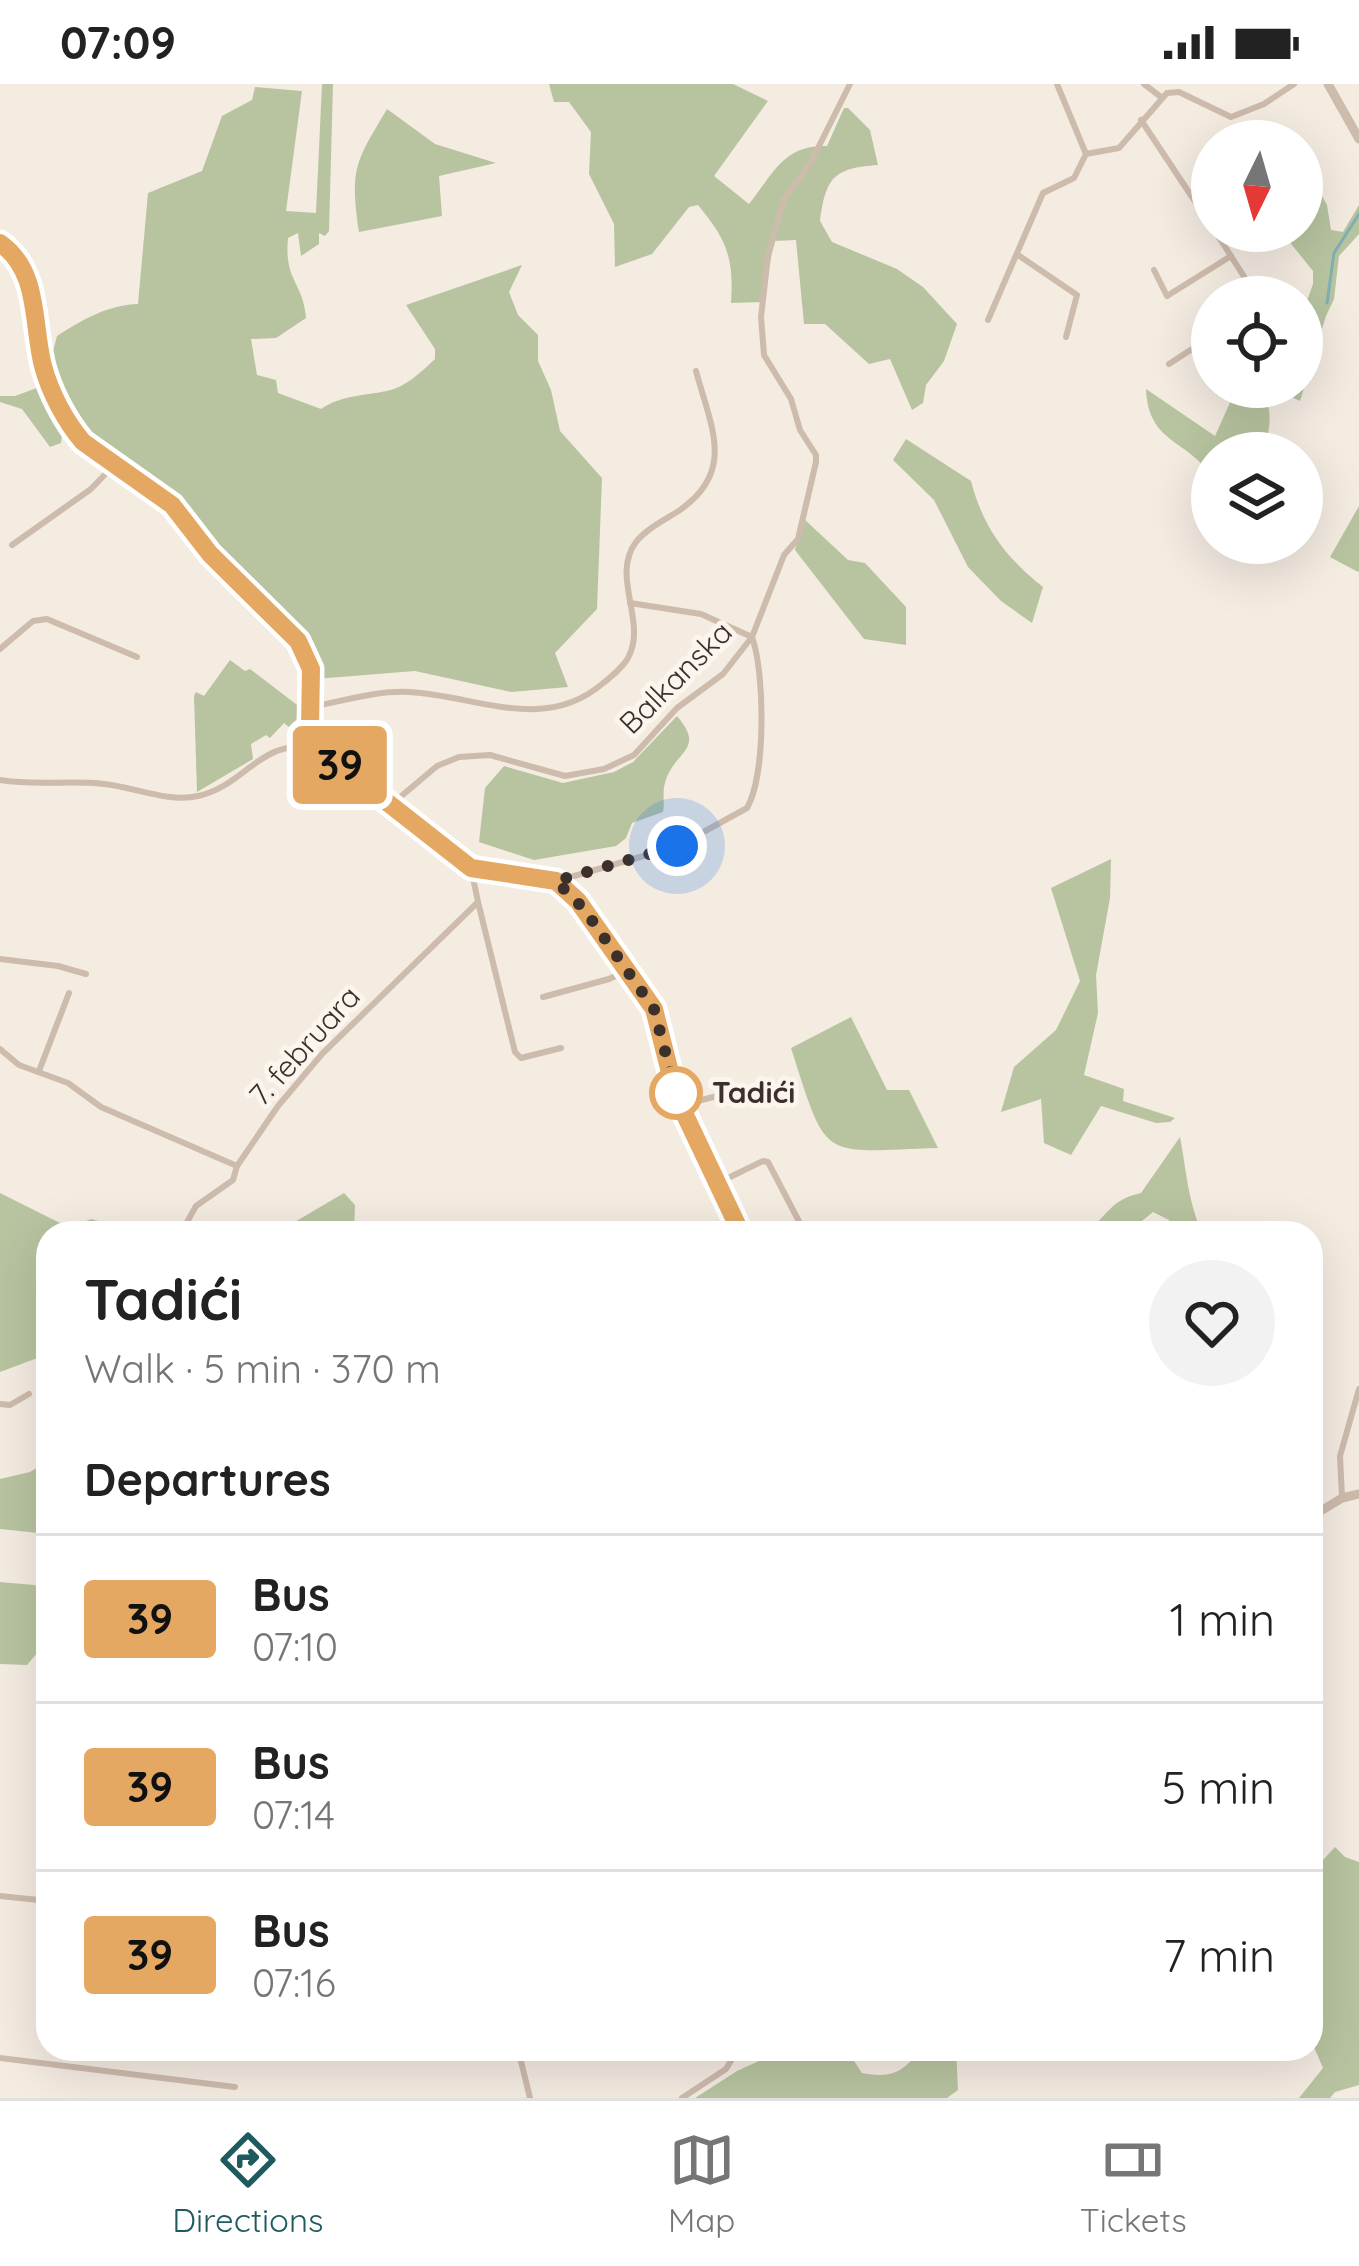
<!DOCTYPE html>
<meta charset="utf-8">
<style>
:root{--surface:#fff;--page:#f2f2f2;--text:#222;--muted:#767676;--line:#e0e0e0;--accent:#1f5a5e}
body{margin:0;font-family:Quicksand,sans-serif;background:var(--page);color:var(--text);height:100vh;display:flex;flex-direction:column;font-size:45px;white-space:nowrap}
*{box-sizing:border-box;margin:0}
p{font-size:39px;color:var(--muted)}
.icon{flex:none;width:66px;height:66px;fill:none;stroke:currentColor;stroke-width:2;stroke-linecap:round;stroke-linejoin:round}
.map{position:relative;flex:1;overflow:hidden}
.details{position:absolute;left:36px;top:1137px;width:1287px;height:840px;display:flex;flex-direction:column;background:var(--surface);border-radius:36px;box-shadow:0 12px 48px #0002}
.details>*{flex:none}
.badge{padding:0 24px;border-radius:9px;font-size:42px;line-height:78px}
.needle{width:78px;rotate:185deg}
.buttons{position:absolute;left:1191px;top:36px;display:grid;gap:24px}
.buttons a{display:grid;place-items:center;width:132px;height:132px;border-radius:50%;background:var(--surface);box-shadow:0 12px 48px #0002;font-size:60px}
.you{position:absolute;width:60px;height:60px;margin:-30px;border:9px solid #fff;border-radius:50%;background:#1a73e8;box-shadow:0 0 0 18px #1a73e833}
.map>.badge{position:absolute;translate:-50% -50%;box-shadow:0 0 0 6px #fff}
h2{padding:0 48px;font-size:45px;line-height:108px}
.round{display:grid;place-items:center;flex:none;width:126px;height:126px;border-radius:63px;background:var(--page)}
.overview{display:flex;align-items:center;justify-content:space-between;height:204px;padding:0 48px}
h1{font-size:57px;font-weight:800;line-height:90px}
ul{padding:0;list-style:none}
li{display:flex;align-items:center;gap:36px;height:168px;padding:0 48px;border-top:3px solid var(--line)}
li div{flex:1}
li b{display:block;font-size:45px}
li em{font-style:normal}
li .badge{min-width:132px;font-weight:700;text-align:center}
.status{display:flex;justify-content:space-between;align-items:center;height:84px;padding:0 60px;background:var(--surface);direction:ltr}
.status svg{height:33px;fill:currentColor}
.tab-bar{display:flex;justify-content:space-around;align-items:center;height:168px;border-top:3px solid var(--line);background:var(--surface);font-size:33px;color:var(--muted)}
.tab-bar a{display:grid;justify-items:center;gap:6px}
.tab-bar .on{color:var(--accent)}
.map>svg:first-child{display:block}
.green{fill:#b8c4a0}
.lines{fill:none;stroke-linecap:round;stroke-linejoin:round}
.stream{stroke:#7fb0b2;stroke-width:3}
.minor{stroke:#cdbbac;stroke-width:6}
.tertiary{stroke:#cdbbac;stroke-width:9}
.line-casing{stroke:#fff;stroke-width:27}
.line{stroke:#e4a862;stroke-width:18}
.walk{stroke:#3b302b;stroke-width:12;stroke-dasharray:0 21.6}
.stop-dot{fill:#fff;stroke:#e4a862;stroke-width:6}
.labels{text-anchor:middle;stroke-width:10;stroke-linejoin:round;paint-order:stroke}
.street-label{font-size:30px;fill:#3b302b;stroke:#fbf5ee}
.stop-label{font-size:30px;font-weight:bold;fill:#3b302b;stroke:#fbf5ee;text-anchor:start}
</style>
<div class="status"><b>07:09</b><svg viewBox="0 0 49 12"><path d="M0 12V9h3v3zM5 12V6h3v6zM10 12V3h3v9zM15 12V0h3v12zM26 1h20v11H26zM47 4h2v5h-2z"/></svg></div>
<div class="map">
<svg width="1359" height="2014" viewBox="0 0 1359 2014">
<rect width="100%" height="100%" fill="#f4ebe1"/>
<g class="green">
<path d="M 322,0 L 333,0 L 329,147 L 325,152 L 319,149 L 319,160 L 301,172 L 298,149 L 288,154 C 284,198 303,197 306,234 L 276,254 L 251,255 L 257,291 L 276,296 L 278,309 L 321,325 C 342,311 362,312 387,307 C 406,303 421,288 435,275 L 435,265 L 406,221 L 522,181 L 509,208 L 518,231 L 538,251 L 538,277 L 551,306 L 560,347 L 602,394 L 597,525 L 555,569 L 568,603 L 511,608 L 415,587 L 315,595 L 300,564 C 249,510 132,362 62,350 L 61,359 L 50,363 L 22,325 L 0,318 L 0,312 L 15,312 L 53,298 L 51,275 L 57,252 C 82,236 107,221 138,220 L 148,109 L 202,87 L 222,32 L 252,16 L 255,3 L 302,7 L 286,127 L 316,129 Z"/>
<path d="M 549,0 L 733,0 L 768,17 L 714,92 L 749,120 C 774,89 783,61 827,62 L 844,24 L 848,24 L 870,46 L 878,81 C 833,84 826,94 820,137 L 832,158 L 897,185 L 923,203 L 957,240 L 944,277 L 926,301 L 923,319 L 912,326 L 890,275 L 869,280 L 825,240 L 804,240 L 796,156 L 774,157 L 763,218 L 731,219 C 734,174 727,156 698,121 L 689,123 L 652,170 L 615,183 L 614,140 L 589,90 L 591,48 L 569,18 L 554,18 Z"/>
<path d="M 387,25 L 435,60 L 496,79 L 439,92 L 442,132 L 359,148 C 350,84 355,79 387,25 Z"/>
<polygon points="1313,96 1327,121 1331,146 1343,148 1359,121 1359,150 1339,172 1334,215 1326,232 1300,317 1274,305 1302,303 1302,231 1313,200 1313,187 1288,156 1294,147 1302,147 1302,106"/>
<path d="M 1237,303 L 1259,303 C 1275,324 1270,345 1263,369 L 1212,369 L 1212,393 C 1188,355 1148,360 1146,305 L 1215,352 Z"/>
<path d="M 906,355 L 971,397 C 983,443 1005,473 1043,503 L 1032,539 L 1001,517 L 968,483 L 934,416 L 893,376 Z"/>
<polygon points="1359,422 1359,487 1358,488 1330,473"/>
<polygon points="803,434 848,476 865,479 906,523 906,561 864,555 795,466"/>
<polygon points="230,576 245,587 250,585 305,627 289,643 284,639 270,654 266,651 251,660 253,675 197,708 194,612 196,608 204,612"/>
<path d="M 677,632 C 707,667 673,667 665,699 C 662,708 665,718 663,728 L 632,739 L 626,754 L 616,762 L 534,776 L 479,758 L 485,704 L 504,682 L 563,699 L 614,688 L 633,678 Z"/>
<polygon points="1111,775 1110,814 1096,891 1098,929 1084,991 1124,1005 1123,1017 1175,1034 1170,1038 1156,1039 1101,1022 1071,1071 1044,1059 1041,1015 1001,1028 1014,983 1056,946 1080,897 1051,804"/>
<path d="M 851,933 L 887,1006 L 909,1006 L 938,1064 C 819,1068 828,1079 791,964 Z"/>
<path d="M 1180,1053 C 1187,1090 1187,1111 1201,1147 L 1168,1149 L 1169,1136 L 1153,1128 L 1127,1149 L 1084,1149 C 1110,1131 1109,1116 1141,1109 Z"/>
<polygon points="0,1109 70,1144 91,1135 125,1144 124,1149 48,1149 48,1270 0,1288"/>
<polygon points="344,1109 355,1121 354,1149 276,1149"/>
<polygon points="48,1377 48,1450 0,1445 0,1395 30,1388"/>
<polygon points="0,1498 34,1501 48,1508 48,1562 43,1562 27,1581 0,1580"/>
<polygon points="1335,1763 1345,1773 1359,1778 1359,2001 1335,2008 1330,2014 1299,2014 1323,1984 1311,1956 1311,1789"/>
<path d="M 785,1965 L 846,1965 L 862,1989 C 885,1993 899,1992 914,1973 L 902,1965 L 956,1965 L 958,2006 L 947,2014 L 695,2014 L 737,1987 Z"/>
</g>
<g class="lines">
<polyline class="stream" points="1327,219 1334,169 1359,130"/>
<g class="minor">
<polyline points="1144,0 1161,13"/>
<polyline points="1141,36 1212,143"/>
<polyline points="1086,70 1119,64 1167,9 1179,8 1231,33 1264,20 1294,0"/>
<polyline points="1215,147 1257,213"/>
<polyline points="1018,171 1077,211 1066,253"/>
<polyline points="1154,186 1167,212 1231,172"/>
<polyline points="988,236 1043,109 1074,94 1086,70 1057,0"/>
<polyline points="1169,280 1212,252"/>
<polyline points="12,461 91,405 115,380"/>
<polyline points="630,519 701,530 752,553"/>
<polyline points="0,565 33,537 47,535 137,573"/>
<path d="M 311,623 C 343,617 378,606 410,608 C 477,612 544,649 602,600 C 612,592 622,584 628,574 C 648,538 610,493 636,458 C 647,444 665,436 680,426 C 736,387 711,343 696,287"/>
<path d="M 0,696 C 34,702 70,696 104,700 C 134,703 168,719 198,712 C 245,702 261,653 316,664"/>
<polyline points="392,720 437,682 459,673 490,671 565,692 604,685 634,671 677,624 723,590 752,553 784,471 798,455 816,378 816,371 800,346 791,315 764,271 761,233 768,172 784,115 811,78 850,0"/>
<path d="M 557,797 L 678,762 L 747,724 C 766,691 765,589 752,553"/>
<polyline points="478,818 515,968 521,974 561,964"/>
<polyline points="0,875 58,882 86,890"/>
<polyline points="543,913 609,895 628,886"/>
<polyline points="0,965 19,981 68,999 101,1023 237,1082 278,1022 322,970 478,818 471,784"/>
<polyline points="39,987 69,909"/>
<polyline points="682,1021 729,1009 776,1005"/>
<polyline points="718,1099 763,1077 768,1078 805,1149"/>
<polyline points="182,1147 196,1122 233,1096 237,1082"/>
<polyline points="0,1320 10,1321 29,1310"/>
<polyline points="1342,1414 1340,1372 1359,1305"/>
<polyline points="0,1812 48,1817"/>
<polyline points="518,1965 530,2014"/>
<polyline points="0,1974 235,2003"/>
<polyline points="682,2014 726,1985 738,1965"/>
</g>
<g class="tertiary">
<polyline points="1328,0 1359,55"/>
<path d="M 0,159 C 40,187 32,239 43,282 C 50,308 65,337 83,358 L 172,421 L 210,469 L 297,557 L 311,585 L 311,642 L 318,664 L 471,784 L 556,797 L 578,817 L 654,925 L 677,1012 L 741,1149"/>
<polyline points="1311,1433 1342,1414 1359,1410"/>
</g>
</g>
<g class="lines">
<defs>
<path id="line" d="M 0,159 C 40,187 32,239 43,282 C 50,308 65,337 83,358 L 172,421 L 210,470 L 298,557 L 311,585 L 310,643 L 318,664 L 471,784 L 556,797 L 578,817 L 654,925 L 676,1012 L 741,1149"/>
</defs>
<use href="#line" class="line-casing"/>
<use href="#line" class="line"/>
<polyline class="walk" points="676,1009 654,925 584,825 556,797 677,762"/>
</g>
<circle class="stop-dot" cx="676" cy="1009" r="24"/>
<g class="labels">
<g class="street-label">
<text transform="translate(676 594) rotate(-45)" y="10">Balkanska</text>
<text transform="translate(305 962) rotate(-48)" y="10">7. februara</text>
</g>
<g class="stop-label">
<text x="712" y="1019">Tadići</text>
</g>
</g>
</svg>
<div class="buttons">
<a><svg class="needle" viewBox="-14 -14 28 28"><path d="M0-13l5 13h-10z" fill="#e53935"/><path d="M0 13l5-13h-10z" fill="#767676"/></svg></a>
<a><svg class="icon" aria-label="locate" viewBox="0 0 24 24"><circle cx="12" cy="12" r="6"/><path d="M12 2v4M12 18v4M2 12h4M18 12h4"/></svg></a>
<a><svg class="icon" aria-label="layers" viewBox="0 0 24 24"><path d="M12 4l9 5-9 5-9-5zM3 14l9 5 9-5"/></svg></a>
</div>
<div class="you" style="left:677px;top:762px"></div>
<b class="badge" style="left:340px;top:681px;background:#e4a862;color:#111">39</b>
<section class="details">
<div class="overview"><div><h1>Tadići</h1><p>Walk · 5 min · 370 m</p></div><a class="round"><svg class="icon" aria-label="heart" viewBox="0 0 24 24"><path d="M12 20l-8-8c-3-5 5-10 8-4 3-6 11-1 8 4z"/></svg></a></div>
<h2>Departures</h2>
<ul>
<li><span class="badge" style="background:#e4a862;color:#111">39</span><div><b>Bus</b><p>07:10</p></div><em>1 min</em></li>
<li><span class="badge" style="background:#e4a862;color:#111">39</span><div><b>Bus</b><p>07:14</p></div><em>5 min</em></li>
<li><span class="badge" style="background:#e4a862;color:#111">39</span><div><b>Bus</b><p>07:16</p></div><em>7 min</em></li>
</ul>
</section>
</div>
<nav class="tab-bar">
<a class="on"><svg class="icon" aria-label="directions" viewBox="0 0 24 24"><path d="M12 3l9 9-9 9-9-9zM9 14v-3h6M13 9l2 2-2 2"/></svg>Directions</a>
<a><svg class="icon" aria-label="map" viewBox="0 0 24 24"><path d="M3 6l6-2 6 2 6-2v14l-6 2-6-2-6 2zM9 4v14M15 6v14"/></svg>Map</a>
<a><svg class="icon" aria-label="tickets" viewBox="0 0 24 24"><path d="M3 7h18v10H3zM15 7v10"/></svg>Tickets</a>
</nav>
